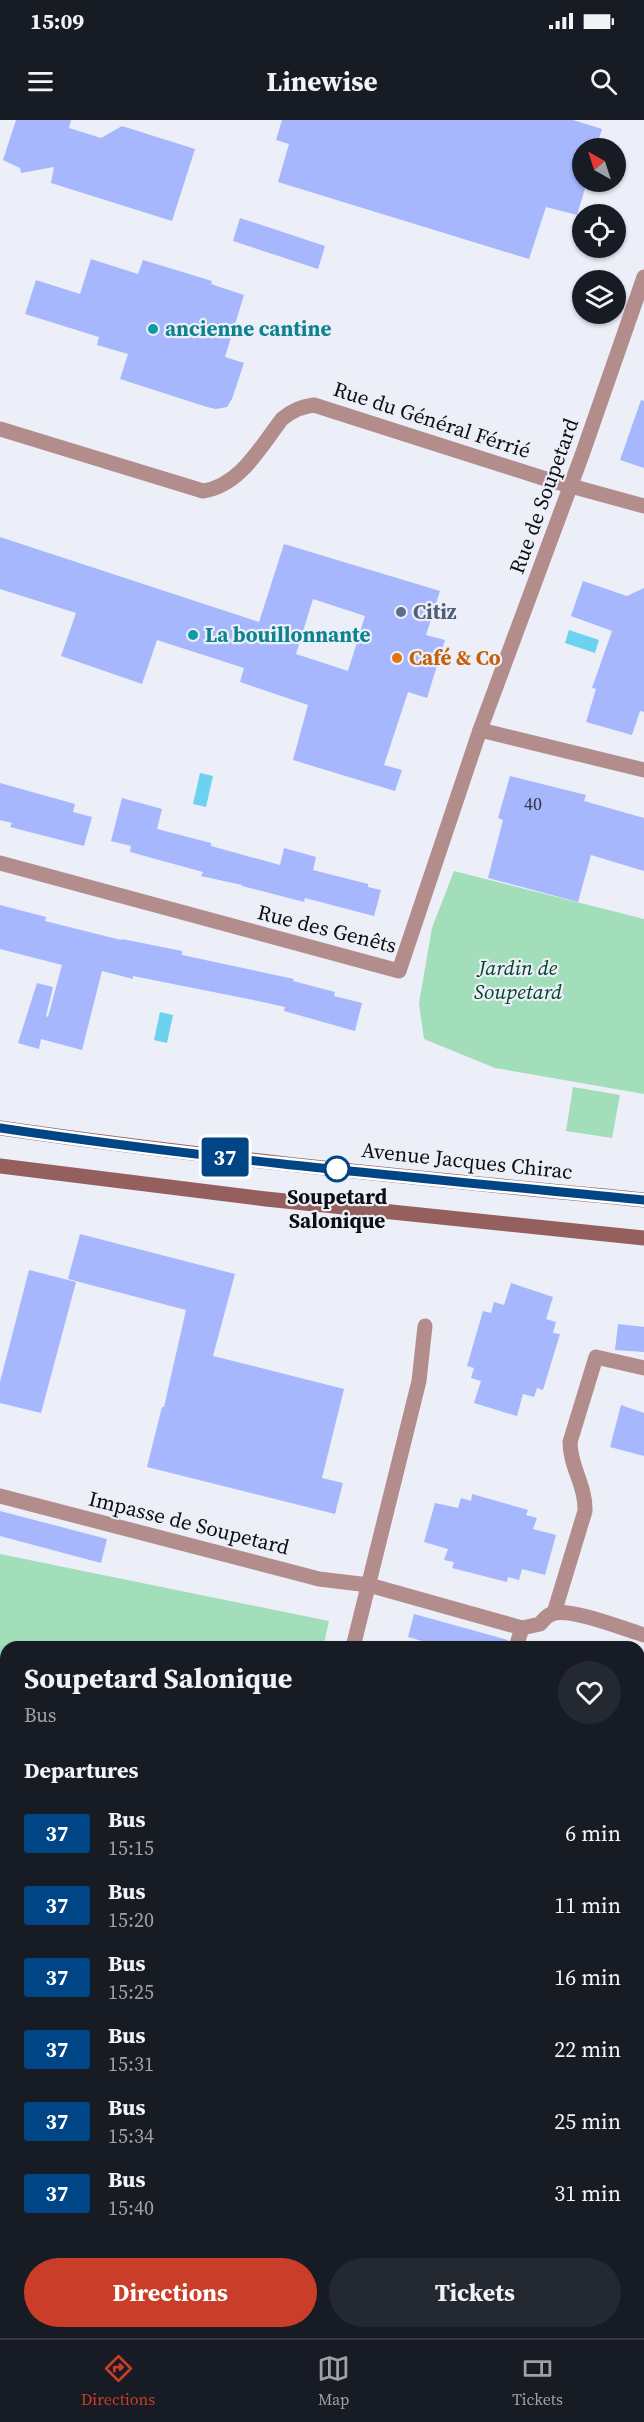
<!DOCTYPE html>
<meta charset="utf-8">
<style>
:root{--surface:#171b24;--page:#242831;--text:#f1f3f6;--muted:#9ea1a6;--line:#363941;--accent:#c93d29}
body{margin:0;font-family:"Source Serif 4",serif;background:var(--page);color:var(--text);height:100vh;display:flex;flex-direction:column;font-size:22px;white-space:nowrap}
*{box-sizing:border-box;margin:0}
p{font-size:20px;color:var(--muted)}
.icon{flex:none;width:33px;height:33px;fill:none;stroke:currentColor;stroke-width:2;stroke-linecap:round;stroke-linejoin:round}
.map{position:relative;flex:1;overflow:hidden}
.sheet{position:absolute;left:0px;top:1521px;width:645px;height:698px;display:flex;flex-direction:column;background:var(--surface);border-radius:18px 18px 0 0;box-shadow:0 2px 4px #0004}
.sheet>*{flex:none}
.badge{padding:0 12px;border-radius:4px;font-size:21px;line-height:39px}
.needle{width:39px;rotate:321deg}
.buttons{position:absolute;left:572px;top:18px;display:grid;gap:12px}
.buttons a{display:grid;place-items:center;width:54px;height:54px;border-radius:50%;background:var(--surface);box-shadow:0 2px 4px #0004;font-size:30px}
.map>.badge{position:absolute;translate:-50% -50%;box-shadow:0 0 0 3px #fff}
h2{padding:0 24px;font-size:22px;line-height:54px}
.round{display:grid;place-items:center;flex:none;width:63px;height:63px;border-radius:32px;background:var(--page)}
.head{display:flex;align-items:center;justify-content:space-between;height:102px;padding:0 24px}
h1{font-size:28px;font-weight:700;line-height:45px}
.primary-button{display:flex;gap:12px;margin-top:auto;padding:12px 24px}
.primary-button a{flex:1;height:69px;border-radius:36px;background:var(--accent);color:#fff;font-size:24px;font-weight:700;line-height:69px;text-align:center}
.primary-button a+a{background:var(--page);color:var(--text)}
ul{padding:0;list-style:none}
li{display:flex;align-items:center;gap:18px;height:72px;padding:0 24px}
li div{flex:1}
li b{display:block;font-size:22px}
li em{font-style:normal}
li .badge{min-width:66px;font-weight:700;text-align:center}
.status{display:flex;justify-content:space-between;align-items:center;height:42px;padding:0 30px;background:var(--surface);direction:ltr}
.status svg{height:16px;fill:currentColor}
header{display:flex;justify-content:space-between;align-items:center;height:78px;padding:0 24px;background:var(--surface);font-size:27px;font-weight:700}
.tab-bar{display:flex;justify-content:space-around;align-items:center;height:84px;border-top:2px solid var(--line);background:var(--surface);font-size:16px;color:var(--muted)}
.tab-bar a{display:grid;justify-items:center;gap:3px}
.tab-bar .on{color:var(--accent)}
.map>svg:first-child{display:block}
.green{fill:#a1deb9}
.water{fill:#6dd1f0}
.building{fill:#a6b7fe;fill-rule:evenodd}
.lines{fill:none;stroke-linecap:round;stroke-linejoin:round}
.street{stroke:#b38d8b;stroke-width:15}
.secondary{stroke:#945f5d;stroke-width:15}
.line-casing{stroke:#fff;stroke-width:14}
.line{stroke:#004687;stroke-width:9}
.culture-dot{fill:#0f9aa8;stroke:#eceef8;stroke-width:2}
.service-dot{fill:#5c6f8a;stroke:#eceef8;stroke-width:2}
.food-dot{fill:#e8710a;stroke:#eceef8;stroke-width:2}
.stop-dot{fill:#fff;stroke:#004687;stroke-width:3}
.labels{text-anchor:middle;stroke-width:4.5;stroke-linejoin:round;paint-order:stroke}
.number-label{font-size:18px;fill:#33384c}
.culture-label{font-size:21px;font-weight:bold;fill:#0d838f;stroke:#eceef8;text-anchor:start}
.street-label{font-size:21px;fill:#0d0e11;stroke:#eceef8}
.service-label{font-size:21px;font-weight:bold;fill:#4e5e75;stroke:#eceef8;text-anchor:start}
.food-label{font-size:21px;font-weight:bold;fill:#c56008;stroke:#eceef8;text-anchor:start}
.park-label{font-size:21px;font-style:italic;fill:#014428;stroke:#eceef8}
.stop-label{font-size:21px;font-weight:bold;fill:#0d0e11;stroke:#eceef8}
</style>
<div class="status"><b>15:09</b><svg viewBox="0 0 49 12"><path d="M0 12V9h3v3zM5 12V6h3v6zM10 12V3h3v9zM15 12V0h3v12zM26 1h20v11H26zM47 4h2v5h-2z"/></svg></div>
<header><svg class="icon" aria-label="menu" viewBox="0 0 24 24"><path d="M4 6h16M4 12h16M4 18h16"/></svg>Linewise<svg class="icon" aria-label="search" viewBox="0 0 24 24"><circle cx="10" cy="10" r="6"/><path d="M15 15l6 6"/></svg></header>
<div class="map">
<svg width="644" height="2218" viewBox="0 0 644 2218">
<rect width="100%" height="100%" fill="#eceef8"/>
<g class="green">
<polygon points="454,751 644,799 644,974 495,948 424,919 419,883 432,808"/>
<polygon points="573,967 620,975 612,1018 566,1011"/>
<polygon points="0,1434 329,1501 323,1527 6,1527 6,2114 0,2135"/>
</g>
<g class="water">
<polygon points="569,510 599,520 595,533 565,523"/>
<polygon points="200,653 213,656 206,687 193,684"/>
<polygon points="160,892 173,895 167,923 154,920"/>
</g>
<g class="building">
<polygon points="16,0 71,0 69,8 101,18 122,6 195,29 172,101 51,63 54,47 21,53 20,48 3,40"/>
<polygon points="282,0 573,0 602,9 596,28 582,28 582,62 587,62 577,95 546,87 529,139 278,62 289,24 276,20"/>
<polygon points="240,98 325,126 318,149 233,121"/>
<polygon points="91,139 138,154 143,140 212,161 211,164 244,175 225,237 244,243 232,279 227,287 216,289 207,287 120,259 128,234 97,225 99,217 25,194 36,160 80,174"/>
<polygon points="641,280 644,281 644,348 620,340"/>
<path d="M 0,417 L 259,502 L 284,424 L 440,471 L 426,515 L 445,520 L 427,578 L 408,572 L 384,645 L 402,650 L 395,671 L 293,640 L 308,585 L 240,562 L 244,548 L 157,520 L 142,564 L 61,536 L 76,493 L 0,469 ZM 313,479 L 365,496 L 348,551 L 296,534 Z"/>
<polygon points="583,461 627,476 644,468 644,592 640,591 632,615 586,602 596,569 592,568 612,511 571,496"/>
<polygon points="510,656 586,675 584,681 644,698 644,751 591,735 578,782 488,758 503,700 498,698"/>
<polygon points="0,663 75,684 73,692 92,697 84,726 10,707 12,703 0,700"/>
<polygon points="122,678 162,689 157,709 211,723 211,726 280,745 284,728 316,737 313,750 368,764 368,767 381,770 374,796 305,778 304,782 242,766 242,765 201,756 203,752 130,732 131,726 111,721"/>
<polygon points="0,785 46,797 45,801 121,820 122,819 182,831 182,835 294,859 293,861 335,872 334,876 362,883 355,911 284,891 285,887 258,881 133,856 133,859 102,851 82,930 41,919 39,929 18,923 37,863 53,867 46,896 48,897 62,845 0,829"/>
<polygon points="80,1114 235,1154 213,1236 344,1269 322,1358 343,1363 335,1394 147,1347 162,1287 164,1287 186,1190 68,1159"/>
<polygon points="29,1150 76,1162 41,1293 0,1283 0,1262"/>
<polygon points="511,1163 553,1177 546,1199 556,1202 553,1213 560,1214 543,1270 537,1268 534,1277 523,1274 517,1296 474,1283 481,1261 471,1258 474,1248 467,1246 483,1191 491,1193 494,1182 504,1185"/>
<polygon points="618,1204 644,1207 644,1232 615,1230"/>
<polygon points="621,1285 644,1293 644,1336 610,1327"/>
<polygon points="472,1374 528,1390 526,1395 537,1398 533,1409 556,1415 545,1455 522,1449 519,1460 508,1457 507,1462 452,1448 454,1442 444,1440 448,1429 424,1422 435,1383 458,1388 461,1378 471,1381"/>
<polygon points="0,1391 107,1419 101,1443 0,1416"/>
<polygon points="414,1494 508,1520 506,1527 443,1527 408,1517"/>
</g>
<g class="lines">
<g class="street">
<path d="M 0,309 L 203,371 C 240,366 261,326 282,299 C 293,290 301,287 314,285 L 549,360 L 644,386"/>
<polyline points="480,610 644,650"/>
<polyline points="0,743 399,851 480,610 582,335 644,157"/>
<path d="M 0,1376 L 319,1459 L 369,1465 L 522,1508 L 540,1504 C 544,1499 548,1494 555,1493 C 574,1489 624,1509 644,1515"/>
<path d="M 554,1493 L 585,1391 C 586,1366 570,1347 570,1322 L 596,1237 L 644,1248"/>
<polyline points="353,1527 419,1261 425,1206"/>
<polyline points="516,1527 522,1508"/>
<polyline points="639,1659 644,1660"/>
<polyline points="639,1834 644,1830"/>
<polyline points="631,2212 644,2216"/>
<polyline points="72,2218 73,2212"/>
<polyline points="167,2218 169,2212"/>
</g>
<g class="secondary">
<path d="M 0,1008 C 214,1039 429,1059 644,1080"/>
<polyline points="0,1046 266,1079 644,1118"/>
<polyline points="639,2053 644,2049"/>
<polyline points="462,2218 468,2212"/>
</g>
</g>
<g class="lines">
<defs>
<path id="line" d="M 0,1008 C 214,1040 429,1059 644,1080"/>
</defs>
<use href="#line" class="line-casing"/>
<use href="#line" class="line"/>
</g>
<g class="culture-dot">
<circle cx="153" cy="209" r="6"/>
<circle cx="193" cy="515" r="6"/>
</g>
<circle class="service-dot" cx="401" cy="492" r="6"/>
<circle class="food-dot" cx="397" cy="538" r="6"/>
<circle class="stop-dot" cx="337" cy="1049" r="12"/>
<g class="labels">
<g class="number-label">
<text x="533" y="690">40</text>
</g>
<g class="culture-label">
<text x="165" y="216">ancienne cantine</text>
<text x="205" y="522">La bouillonnante</text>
</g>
<g class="street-label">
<text transform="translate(432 300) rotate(18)" y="7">Rue du Général Férrié</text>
<text transform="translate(544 376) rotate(-70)" y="7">Rue de Soupetard</text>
<text transform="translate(327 809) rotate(14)" y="7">Rue des Genêts</text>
<text transform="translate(467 1041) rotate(6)" y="7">Avenue Jacques Chirac</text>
<text transform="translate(189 1403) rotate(14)" y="7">Impasse de Soupetard</text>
</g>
<g class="service-label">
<text x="413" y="499">Citiz</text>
</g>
<g class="food-label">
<text x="409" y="545">Café &amp; Co</text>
</g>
<g class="park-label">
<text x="518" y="855">Jardin de<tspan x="518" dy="24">Soupetard</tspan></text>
</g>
<g class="stop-label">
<text x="337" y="1084">Soupetard<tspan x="337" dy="24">Salonique</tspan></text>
</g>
</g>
</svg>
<div class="buttons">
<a><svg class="needle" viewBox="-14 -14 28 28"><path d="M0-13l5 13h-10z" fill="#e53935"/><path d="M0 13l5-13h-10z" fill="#9ea1a6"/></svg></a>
<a><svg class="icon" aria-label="locate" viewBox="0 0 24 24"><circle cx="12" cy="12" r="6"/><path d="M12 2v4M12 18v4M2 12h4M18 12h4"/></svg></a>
<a><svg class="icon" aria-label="layers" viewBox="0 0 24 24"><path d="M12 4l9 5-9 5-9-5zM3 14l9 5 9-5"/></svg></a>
</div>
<b class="badge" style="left:225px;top:1037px;background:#004687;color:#fff">37</b>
<section class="sheet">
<div class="head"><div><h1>Soupetard Salonique</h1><p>Bus</p></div><a class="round"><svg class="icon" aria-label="heart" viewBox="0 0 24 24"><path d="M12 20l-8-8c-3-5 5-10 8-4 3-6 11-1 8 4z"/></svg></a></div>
<h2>Departures</h2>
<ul>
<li><span class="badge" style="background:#004687;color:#fff">37</span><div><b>Bus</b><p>15:15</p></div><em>6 min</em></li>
<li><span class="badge" style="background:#004687;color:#fff">37</span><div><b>Bus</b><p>15:20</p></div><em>11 min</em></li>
<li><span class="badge" style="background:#004687;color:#fff">37</span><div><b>Bus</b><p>15:25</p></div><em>16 min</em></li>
<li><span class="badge" style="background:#004687;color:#fff">37</span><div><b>Bus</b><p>15:31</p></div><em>22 min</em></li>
<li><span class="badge" style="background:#004687;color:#fff">37</span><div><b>Bus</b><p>15:34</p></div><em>25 min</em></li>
<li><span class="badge" style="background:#004687;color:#fff">37</span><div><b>Bus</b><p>15:40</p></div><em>31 min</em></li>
</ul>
<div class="primary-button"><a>Directions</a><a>Tickets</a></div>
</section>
</div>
<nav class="tab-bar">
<a class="on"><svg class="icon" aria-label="directions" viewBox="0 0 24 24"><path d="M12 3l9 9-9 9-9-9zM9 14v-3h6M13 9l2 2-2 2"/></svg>Directions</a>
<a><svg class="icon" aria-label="map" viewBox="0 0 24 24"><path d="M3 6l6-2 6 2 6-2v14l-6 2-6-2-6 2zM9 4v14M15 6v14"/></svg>Map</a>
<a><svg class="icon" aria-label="tickets" viewBox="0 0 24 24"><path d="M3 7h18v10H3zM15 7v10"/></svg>Tickets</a>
</nav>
